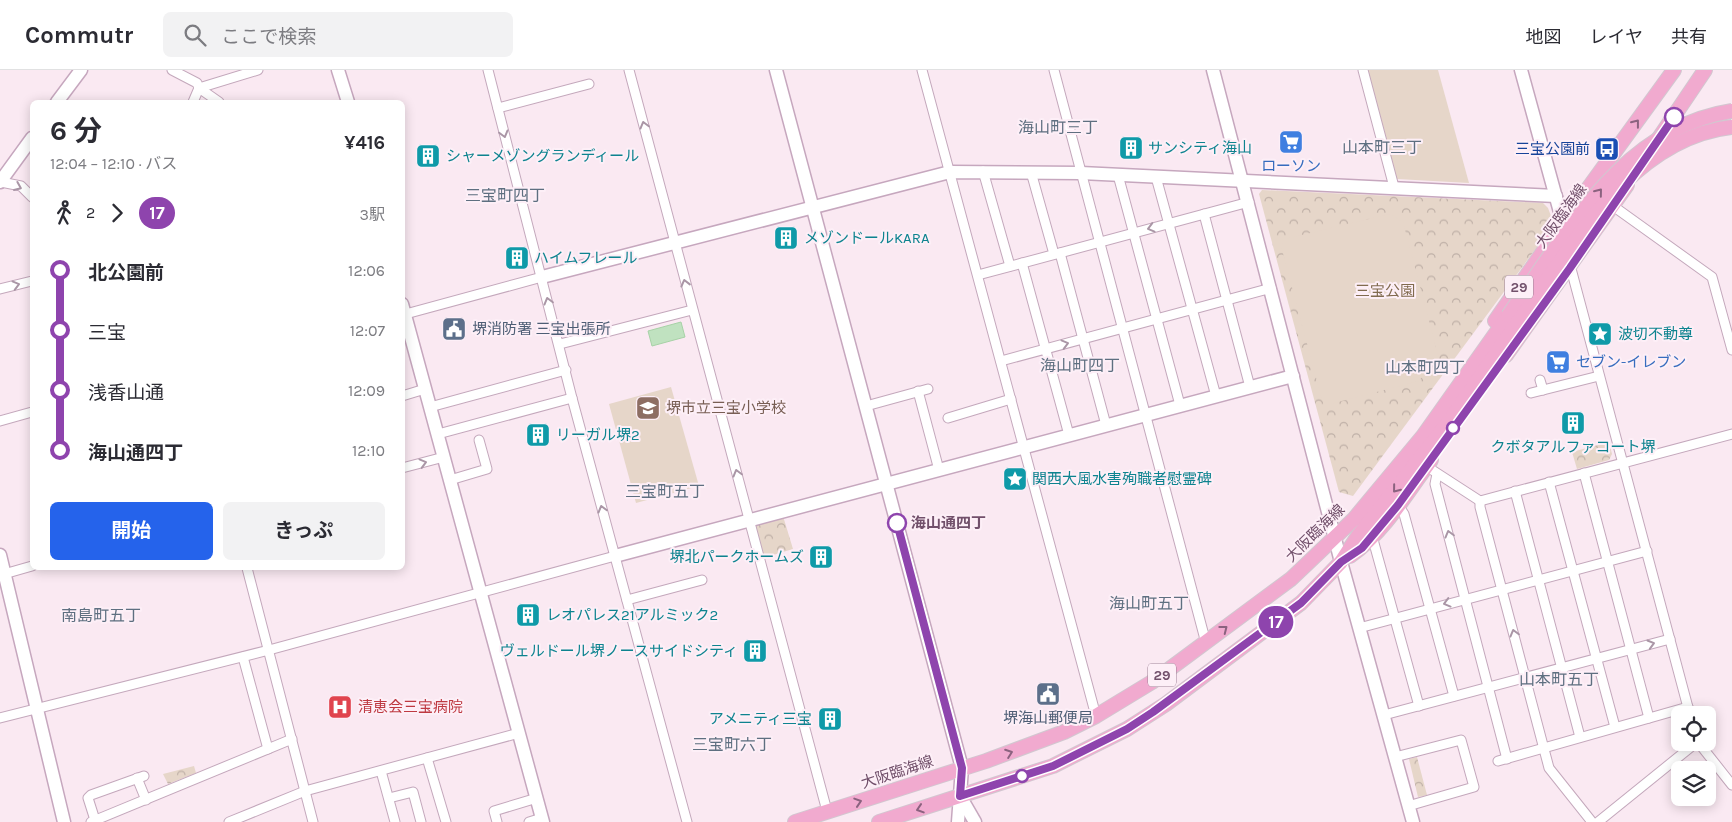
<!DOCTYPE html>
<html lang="ja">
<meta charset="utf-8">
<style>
:root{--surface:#fff;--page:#f2f2f3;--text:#2b2b33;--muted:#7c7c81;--line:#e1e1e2;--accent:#2563eb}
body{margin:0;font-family:Karla,"Noto Sans JP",sans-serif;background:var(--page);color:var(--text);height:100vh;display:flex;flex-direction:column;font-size:19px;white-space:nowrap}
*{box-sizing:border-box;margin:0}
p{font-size:16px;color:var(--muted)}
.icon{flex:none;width:28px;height:28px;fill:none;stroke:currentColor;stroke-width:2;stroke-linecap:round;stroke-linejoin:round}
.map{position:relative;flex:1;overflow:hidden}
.sheet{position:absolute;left:30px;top:30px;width:375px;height:470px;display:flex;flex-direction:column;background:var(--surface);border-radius:8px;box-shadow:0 2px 12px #0003}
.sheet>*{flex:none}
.badge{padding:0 10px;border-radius:16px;font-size:18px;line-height:32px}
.buttons{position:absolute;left:1671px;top:636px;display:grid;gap:10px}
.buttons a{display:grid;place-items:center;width:45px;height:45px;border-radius:8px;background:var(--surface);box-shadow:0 2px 12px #0003;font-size:25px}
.map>.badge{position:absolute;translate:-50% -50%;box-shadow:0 0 0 2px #fff}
.legs{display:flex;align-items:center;gap:8px;height:55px;padding:0 20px;font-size:16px}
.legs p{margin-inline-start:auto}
.overview{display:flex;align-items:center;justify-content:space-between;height:85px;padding:0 20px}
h1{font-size:28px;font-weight:700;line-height:38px}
.cta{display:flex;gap:10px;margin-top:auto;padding:10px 20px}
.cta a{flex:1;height:58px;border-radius:8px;background:var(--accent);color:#fff;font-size:20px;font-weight:700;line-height:58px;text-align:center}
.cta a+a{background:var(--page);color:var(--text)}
ul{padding:0 20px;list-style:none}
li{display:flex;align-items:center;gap:18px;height:60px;font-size:19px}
li i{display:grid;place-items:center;width:8px;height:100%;margin:0 6px;background:currentColor}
li i::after{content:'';width:12px;height:12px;margin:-6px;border:4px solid;border-radius:50%;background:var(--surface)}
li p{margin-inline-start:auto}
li:first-child i{background:linear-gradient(#0000 50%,currentColor 0)}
li:last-child i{background:linear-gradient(currentColor 50%,#0000 0)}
header{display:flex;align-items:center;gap:30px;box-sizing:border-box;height:70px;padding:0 25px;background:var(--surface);border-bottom:1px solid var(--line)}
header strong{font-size:24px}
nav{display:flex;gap:28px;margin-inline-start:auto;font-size:18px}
.search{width:350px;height:45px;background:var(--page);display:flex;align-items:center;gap:12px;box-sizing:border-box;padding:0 18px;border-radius:8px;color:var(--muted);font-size:19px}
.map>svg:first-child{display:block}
.park{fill:url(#park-crowns)}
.pitch{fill:#e6d6c9}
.water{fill:#c0e2c0;stroke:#a7d2a7}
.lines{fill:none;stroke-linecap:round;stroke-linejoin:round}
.street-casing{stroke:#c4a8bc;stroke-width:11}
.secondary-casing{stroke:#c6a7be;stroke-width:15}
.primary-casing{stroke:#d2c7d0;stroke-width:16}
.street{stroke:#fff;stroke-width:9}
.secondary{stroke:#fff;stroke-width:12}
.primary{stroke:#f1aacf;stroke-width:14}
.primary-bridge-casing{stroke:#d2c7d0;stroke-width:16;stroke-linecap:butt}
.primary-bridge{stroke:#f1aacf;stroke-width:14}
.oneway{stroke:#8b627f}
.oneway2{stroke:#aa96a6}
.line-1-casing{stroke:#fff;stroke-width:11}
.line-1{stroke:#8e44ad;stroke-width:8}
.stop-1-dot{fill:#fff;stroke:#8e44ad;stroke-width:2.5}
.labels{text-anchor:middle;stroke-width:4;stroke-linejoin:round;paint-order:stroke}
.shield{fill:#fdeff7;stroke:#9c8095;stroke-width:1}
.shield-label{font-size:14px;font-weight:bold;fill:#72506b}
.culture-label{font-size:15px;fill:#0d838f;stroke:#fdeff7;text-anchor:start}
.transit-label{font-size:15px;fill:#164399;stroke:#fdeff7;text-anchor:end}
.shop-label{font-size:15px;fill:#366cbe;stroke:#fdeff7}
.street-label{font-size:15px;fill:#72506b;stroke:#fdeff7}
.park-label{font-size:15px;fill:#816b4f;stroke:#fdeff7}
.service-label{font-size:15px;fill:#4e5e75;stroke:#fdeff7;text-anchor:start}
.education-label{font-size:15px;fill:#785e54;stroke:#fdeff7;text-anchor:start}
.stop-label{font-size:15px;font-weight:bold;fill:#72506b;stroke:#fdeff7;text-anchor:start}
.health-label{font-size:15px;fill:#be3a42;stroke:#fdeff7;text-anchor:start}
.neighbourhood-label{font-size:16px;fill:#5e6f80;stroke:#fdeff7}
</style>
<header>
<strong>Commutr</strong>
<div class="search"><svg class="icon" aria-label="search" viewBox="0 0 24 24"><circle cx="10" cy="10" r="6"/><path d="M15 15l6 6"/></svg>ここで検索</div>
<nav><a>地図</a><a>レイヤ</a><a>共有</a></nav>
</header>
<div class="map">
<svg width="1732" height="752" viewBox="0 0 1732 752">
<defs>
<pattern id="park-crowns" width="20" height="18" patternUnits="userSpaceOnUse" patternTransform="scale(1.25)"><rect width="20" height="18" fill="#e6d6c9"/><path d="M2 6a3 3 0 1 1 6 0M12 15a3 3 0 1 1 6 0" fill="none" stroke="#bfb0a7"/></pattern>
</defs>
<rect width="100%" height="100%" fill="#fae9f2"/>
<g class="park">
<polygon points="1262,120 1543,133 1548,138 1554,154 1353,426 1339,422 1259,124"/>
<polygon points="1609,372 1612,384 1609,390 1577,399 1572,382"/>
<polygon points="783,446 793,479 763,488 754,457 756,453"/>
<polygon points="1417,687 1427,725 1418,727 1409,689"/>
<polygon points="194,696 196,703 168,714 163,704"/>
</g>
<g class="pitch">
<polygon points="1368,0 1438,0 1469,113 1397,109"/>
<polygon points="1390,144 1403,152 1438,285 1419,311 1330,334 1322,330 1281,176 1285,169"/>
<polygon points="671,317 699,416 636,433 609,334"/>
</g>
<polygon class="water" points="681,252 685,267 652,276 648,261"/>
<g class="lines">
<defs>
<g id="street">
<polyline points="172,0 197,13 199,18 219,32"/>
<polyline points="488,0 572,328 687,752"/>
<polyline points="629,0 827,741"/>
<polyline points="922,0 1096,646"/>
<polyline points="1054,0 1206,573"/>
<polyline points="1363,0 1394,117"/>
<polyline points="193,32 199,18 258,0"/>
<polyline points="498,38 589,14"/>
<polyline points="983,101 1010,196"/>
<polyline points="1031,102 1054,184"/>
<polyline points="1118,105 1180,335"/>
<polyline points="1156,107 1216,326"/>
<polyline points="1,112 21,116 32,127"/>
<polyline points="1613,136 1712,207 1732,280"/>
<polyline points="1204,144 1250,317"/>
<polyline points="1060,183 1106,355"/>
<polyline points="1022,193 1069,365"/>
<polyline points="1570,195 1690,645"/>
<polyline points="978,205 1249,132"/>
<polyline points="0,219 32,211"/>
<polyline points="402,245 542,207"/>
<polyline points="560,274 692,240"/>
<polyline points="1001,291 1271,218"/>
<polyline points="1540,310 1543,320"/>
<polyline points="918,321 939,400"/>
<polyline points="1531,323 1599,306"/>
<polyline points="402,326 425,319"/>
<polyline points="866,336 928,319"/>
<polyline points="430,337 566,300"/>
<polyline points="948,348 1011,329"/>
<polyline points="0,351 32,342"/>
<polyline points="438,364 572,328"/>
<polyline points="1426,396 1480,431 1732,364"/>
<polyline points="402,398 444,387"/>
<polyline points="1584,403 1649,648"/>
<polyline points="1437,404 1435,414 1507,689"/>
<polyline points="450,410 487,399 479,370"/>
<polyline points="1549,412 1615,657"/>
<polyline points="1515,421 1580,667"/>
<polyline points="1480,431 1480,437 1549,698 1592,752"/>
<polyline points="1398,435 1404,444 1454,626"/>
<polyline points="1372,466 1419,636"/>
<polyline points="247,498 313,752"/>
<polyline points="4,504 32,496"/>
<polyline points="627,530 702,510"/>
<polyline points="1359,558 1647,481"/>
<polyline points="243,587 268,679"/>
<polyline points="1384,645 1670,569"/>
<polyline points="0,648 269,580 615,486"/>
<polyline points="1698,672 1732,715"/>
<polyline points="1395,687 1461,670 1474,717 1408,736"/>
<polyline points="427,688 446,752"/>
<polyline points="1498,691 1688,637"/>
<polyline points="381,701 395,752"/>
<polyline points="137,708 146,730"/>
<polyline points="389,728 413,722 421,752"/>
<polyline points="95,750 88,728 91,725 144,706"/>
<polyline points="91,752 292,669"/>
<polyline points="229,752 305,721 519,663"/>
<polyline points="497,752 494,741 537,728"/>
<polyline points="529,752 542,748"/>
<polyline points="1598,752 1697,672"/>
</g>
<g id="secondary">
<polyline points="338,0 348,32"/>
<polyline points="776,0 962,698 958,752"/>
<polyline points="1213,0 1341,492 1413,752"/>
<polyline points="1521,0 1563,153"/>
<polyline points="57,32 81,0"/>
<polyline points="0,112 32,68"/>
<polyline points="542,207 950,102 1081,103 1556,126"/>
<polyline points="402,234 543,752"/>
<polyline points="0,485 64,752"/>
<polyline points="615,486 1293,306"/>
<polyline points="960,726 975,752"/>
</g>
<g id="primary">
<polyline points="1657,71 1705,0"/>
<polyline points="1495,251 1563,153 1674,0"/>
<polyline points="1506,285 1627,115"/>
<path d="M 1350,486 C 1384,462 1407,423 1431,390"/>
<polyline points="795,752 986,691 1064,662 1096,646 1152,612 1291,509 1354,449 1423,366 1508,246"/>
<polyline points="879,752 1053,696 1127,659 1166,634 1301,533 1341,492 1358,466 1450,350 1517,253"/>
</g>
</defs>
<use href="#street" class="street-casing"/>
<use href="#secondary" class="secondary-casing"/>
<use href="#primary" class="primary-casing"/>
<use href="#street" class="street"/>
<use href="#secondary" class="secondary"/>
<use href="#primary" class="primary"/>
<defs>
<g id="primary-bridge">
<path d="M 1508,246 C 1567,164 1622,58 1732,41"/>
<path d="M 1517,253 C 1571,178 1630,68 1732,57"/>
</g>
</defs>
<use href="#primary-bridge" class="primary-bridge-casing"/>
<use href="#primary-bridge" class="primary-bridge"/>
</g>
<defs><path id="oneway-chevron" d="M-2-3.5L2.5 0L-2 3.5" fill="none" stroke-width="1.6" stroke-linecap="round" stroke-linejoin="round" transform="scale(1.25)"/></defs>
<g class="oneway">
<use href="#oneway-chevron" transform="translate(1636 53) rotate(-52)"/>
<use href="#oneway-chevron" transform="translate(1599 122) rotate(-51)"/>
<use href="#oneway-chevron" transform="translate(1396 419) rotate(129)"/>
<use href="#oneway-chevron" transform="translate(1224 559) rotate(-38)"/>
<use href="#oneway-chevron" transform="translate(1009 683) rotate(-20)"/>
<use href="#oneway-chevron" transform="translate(858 732) rotate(-18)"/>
<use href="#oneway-chevron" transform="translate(920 739) rotate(162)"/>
</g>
<g class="oneway2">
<use href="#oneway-chevron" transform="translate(644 55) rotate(-105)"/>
<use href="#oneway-chevron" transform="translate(504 64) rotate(75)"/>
<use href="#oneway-chevron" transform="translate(18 117) rotate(23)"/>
<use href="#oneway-chevron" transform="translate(1151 158) rotate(165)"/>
<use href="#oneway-chevron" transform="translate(685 213) rotate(-104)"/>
<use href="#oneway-chevron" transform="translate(16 215) rotate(-15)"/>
<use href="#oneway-chevron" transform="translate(548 231) rotate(-105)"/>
<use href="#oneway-chevron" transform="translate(1065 274) rotate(-15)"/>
<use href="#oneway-chevron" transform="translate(423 393) rotate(-15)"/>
<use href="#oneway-chevron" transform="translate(737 403) rotate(-105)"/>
<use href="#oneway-chevron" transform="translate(602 439) rotate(-105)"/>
<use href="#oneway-chevron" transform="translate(1449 464) rotate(-105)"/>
<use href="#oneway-chevron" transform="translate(1447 533) rotate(165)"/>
<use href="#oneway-chevron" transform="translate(1514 563) rotate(-105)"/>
<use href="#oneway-chevron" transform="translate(1651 574) rotate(-16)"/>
</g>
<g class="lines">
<defs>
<polyline id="line-1" points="897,453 962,698 960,726 1053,696 1127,659 1153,642 1301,533 1341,492 1362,478 1398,435 1570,198 1674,47"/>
</defs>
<use href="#line-1" class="line-1-casing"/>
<use href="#line-1" class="line-1"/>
</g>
<defs>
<symbol id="supermarket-square" viewBox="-11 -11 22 22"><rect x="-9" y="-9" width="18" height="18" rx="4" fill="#3f7fe0" stroke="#fdeff7"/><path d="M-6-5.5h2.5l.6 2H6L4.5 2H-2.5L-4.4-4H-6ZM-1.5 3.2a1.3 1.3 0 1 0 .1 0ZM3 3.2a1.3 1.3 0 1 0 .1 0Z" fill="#fff"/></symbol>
<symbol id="building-square" viewBox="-11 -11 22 22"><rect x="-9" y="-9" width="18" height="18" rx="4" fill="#0f9aa8" stroke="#fdeff7"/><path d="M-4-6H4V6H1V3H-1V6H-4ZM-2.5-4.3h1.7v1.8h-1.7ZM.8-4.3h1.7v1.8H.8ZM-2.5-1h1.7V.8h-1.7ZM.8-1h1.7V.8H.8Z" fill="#fff"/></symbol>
<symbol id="bus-square" viewBox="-11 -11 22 22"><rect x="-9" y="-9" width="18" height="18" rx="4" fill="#1a4fb4" stroke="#fdeff7"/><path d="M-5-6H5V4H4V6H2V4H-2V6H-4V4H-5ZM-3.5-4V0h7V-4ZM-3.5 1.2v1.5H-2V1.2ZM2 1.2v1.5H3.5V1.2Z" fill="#fff"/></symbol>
<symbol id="civic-square" viewBox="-11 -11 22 22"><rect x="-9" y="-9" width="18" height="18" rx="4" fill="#5c6f8a" stroke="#fdeff7"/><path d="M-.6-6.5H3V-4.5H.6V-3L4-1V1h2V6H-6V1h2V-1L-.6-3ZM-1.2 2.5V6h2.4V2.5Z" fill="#fff"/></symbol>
<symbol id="sight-square" viewBox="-11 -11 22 22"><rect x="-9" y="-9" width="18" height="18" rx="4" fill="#0f9aa8" stroke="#fdeff7"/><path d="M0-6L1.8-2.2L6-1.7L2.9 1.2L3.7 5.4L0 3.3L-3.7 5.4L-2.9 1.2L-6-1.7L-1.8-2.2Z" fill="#fff"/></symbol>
<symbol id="school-square" viewBox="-11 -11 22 22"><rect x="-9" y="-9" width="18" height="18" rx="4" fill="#8d6e63" stroke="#fdeff7"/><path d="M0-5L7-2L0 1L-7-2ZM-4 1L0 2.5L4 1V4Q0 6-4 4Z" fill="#fff"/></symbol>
<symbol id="hospital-square" viewBox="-11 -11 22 22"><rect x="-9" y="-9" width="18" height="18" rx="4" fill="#e0444e" stroke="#fdeff7"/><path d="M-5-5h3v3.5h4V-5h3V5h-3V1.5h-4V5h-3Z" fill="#fff"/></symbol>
</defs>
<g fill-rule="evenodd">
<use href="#supermarket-square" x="1277" y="58" width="28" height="28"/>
<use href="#building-square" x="1117" y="64" width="28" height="28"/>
<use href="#bus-square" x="1593" y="65" width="28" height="28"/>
<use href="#building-square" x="414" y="72" width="28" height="28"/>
<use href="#building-square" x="772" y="154" width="28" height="28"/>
<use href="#building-square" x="503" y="174" width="28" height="28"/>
<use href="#civic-square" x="440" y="245" width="28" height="28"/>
<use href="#sight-square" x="1586" y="250" width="28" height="28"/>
<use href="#supermarket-square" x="1544" y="278" width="28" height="28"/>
<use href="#school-square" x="634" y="324" width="28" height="28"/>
<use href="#building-square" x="1559" y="339" width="28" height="28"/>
<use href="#building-square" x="524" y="351" width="28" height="28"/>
<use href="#sight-square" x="1001" y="395" width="28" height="28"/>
<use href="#building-square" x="807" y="473" width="28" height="28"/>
<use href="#building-square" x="514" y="531" width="28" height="28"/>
<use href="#building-square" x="741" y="567" width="28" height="28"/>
<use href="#civic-square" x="1034" y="610" width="28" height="28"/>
<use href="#hospital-square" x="326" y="623" width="28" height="28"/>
<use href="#building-square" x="816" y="635" width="28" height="28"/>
</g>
<g class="stop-1-dot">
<circle cx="1674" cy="47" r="9"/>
<circle cx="1453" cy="358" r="6"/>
<circle cx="897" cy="453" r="9"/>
<circle cx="1022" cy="706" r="6"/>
</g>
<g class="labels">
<g class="shield">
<rect x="1505" y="205.5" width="28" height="23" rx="4"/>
<rect x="1148" y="593.5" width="28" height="23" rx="4"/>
</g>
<g class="shield-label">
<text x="1519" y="222">29</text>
<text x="1162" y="610">29</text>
</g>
<g class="culture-label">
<text x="1148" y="83">サンシティ海山</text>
<text x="446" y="91">シャーメゾングランディール</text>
<text x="804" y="173">メゾンドールKARA</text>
<text x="534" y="193">ハイムフレール</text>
<text x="1618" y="269">波切不動尊</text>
<text x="556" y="370">リーガル堺2</text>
<text x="1573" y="382" text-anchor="middle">クボタアルファコート堺</text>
<text x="1032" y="414">関西大風水害殉職者慰霊碑</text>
<text x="804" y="492" text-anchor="end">堺北パークホームズ</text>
<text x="546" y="550">レオパレス21アルミック2</text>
<text x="738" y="586" text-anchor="end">ヴェルドール堺ノースサイドシティ</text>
<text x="812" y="654" text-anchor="end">アメニティ三宝</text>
</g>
<g class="transit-label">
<text x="1590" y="84">三宝公園前</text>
</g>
<g class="shop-label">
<text x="1291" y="101">ローソン</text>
<text x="1576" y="297" text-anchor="start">セブン-イレブン</text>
</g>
<g class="street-label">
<text transform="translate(1561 146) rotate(-54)" y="5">大阪臨海線</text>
<text transform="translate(1315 463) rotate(-44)" y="5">大阪臨海線</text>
<text transform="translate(897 702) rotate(-18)" y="5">大阪臨海線</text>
</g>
<g class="park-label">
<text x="1385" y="226">三宝公園</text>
</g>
<g class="service-label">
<text x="472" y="264">堺消防署 三宝出張所</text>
<text x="1048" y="653" text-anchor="middle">堺海山郵便局</text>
</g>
<g class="education-label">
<text x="666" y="343">堺市立三宝小学校</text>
</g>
<g class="stop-label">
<text x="911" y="458">海山通四丁</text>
</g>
<g class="health-label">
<text x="358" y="642">清恵会三宝病院</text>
</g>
<g class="neighbourhood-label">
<text x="1058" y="63">海山町三丁</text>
<text x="1382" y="83">山本町三丁</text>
<text x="505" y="131">三宝町四丁</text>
<text x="1080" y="301">海山町四丁</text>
<text x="1425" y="303">山本町四丁</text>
<text x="665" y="427">三宝町五丁</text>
<text x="1149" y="539">海山町五丁</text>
<text x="101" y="551">南島町五丁</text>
<text x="1559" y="615">山本町五丁</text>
<text x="732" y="680">三宝町六丁</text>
</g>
</g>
</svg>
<div class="buttons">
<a><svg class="icon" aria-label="locate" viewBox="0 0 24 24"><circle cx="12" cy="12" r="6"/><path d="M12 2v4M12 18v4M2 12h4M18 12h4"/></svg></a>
<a><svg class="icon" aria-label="layers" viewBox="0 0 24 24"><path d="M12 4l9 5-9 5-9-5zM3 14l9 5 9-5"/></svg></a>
</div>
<b class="badge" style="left:1276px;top:552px;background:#8e44ad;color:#fff">17</b>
<section class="sheet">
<div class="overview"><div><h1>6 分</h1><p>12:04 – 12:10 · バス</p></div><b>¥416</b></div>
<div class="legs"><svg class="icon" aria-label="walk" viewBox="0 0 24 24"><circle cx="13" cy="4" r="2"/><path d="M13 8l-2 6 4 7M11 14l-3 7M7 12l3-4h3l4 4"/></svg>2<svg class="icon" aria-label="forward" viewBox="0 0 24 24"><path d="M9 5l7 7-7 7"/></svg><b class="badge" style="background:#8e44ad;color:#fff">17</b><p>3駅</p></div>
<ul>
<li><i style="color:#8e44ad"></i><b>北公園前</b><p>12:06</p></li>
<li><i style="color:#8e44ad"></i><span>三宝</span><p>12:07</p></li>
<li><i style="color:#8e44ad"></i><span>浅香山通</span><p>12:09</p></li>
<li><i style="color:#8e44ad"></i><b>海山通四丁</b><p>12:10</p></li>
</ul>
<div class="cta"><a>開始</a><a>きっぷ</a></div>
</section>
</div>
